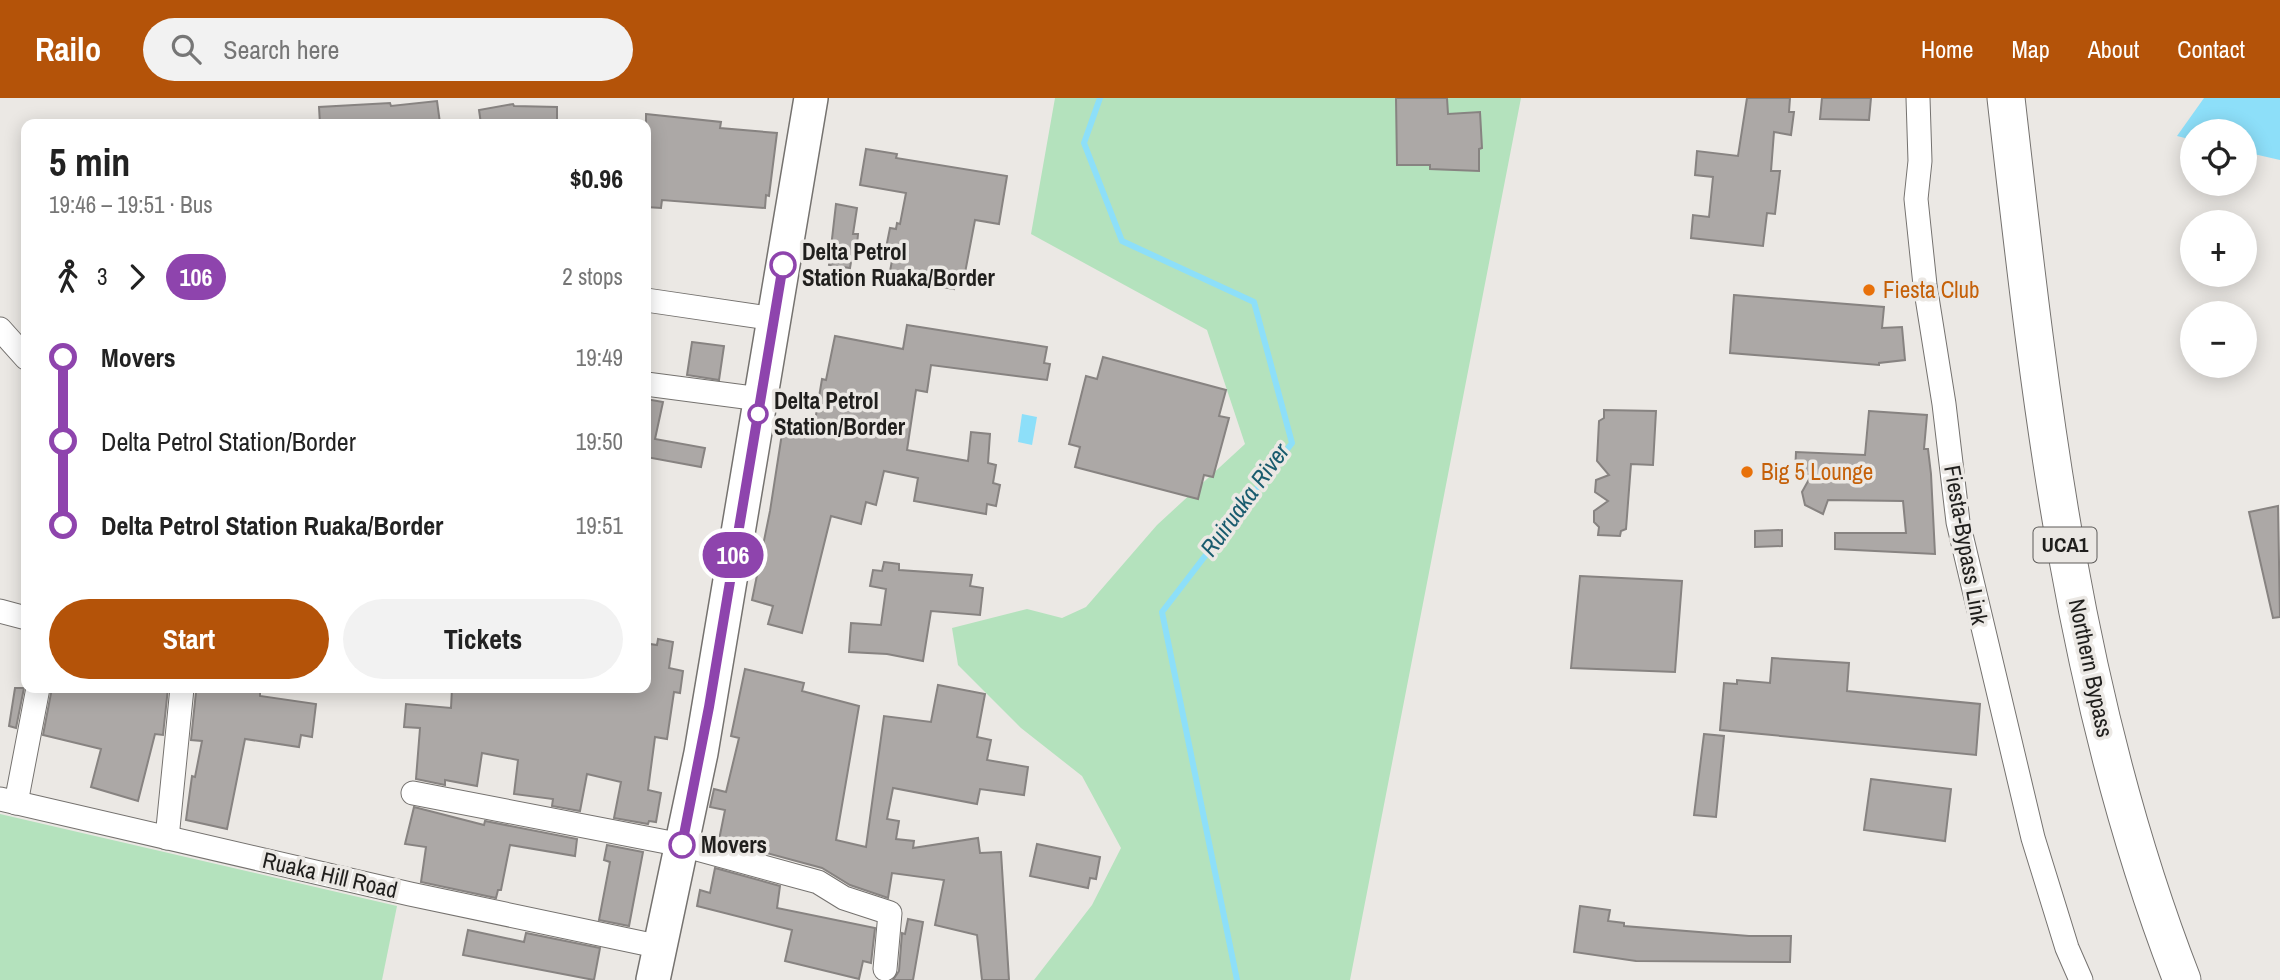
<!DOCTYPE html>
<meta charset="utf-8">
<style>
:root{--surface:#fff;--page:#f2f2f2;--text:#222;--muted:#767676;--accent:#b45309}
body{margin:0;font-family:"Archivo Narrow",sans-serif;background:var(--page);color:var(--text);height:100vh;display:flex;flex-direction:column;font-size:26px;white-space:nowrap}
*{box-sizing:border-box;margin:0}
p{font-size:23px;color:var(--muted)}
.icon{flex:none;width:38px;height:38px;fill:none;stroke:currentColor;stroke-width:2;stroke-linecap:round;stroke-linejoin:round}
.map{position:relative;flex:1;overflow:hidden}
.panel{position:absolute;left:21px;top:21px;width:630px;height:574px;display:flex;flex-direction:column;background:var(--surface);border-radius:14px;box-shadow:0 4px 18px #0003}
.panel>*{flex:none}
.badge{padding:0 14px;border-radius:23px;font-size:24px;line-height:46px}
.buttons{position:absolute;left:2180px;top:21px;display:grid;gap:14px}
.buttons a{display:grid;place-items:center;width:77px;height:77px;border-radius:50%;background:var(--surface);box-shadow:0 4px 18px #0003;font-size:35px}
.map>.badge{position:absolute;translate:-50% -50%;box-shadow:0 0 0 4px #fff}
.legs{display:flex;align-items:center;gap:10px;height:77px;padding:0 28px;font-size:23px}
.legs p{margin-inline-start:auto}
.head{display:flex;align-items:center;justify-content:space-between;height:119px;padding:0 28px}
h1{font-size:38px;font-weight:800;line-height:52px}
.button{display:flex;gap:14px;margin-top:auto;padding:14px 28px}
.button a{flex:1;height:80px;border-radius:42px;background:var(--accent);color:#fff;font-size:28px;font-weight:800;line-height:80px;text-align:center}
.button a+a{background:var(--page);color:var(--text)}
ul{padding:0 28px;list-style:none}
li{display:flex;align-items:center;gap:24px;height:84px;font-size:26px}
li i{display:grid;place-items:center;width:10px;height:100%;margin:0 9px;background:currentColor}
li i::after{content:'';width:18px;height:18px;margin:-9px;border:5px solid;border-radius:50%;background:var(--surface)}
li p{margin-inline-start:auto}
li:first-child i{background:linear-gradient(#0000 50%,currentColor 0)}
li:last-child i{background:linear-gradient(currentColor 50%,#0000 0)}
header{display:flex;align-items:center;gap:42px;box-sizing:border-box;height:98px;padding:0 35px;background:var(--accent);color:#fff}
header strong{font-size:33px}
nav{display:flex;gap:38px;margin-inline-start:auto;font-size:24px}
.search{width:490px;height:63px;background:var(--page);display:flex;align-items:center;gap:18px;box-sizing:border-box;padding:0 24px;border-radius:38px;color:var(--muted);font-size:26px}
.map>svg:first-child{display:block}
.green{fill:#b4e2bd}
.water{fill:#8ddff9}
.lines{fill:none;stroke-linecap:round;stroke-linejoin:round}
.stream{stroke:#8ddff9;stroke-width:6}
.building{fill:#aca8a6;stroke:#878381;stroke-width:2}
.minor-casing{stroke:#75726f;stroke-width:25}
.secondary-casing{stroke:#75726f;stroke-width:36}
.primary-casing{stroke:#75726f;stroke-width:39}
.minor{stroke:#fff;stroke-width:23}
.secondary{stroke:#fff;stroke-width:33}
.primary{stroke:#fff;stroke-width:37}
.line-1-casing{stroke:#fff;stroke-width:16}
.line-1{stroke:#8e44ad;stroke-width:10}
.stop-1-dot{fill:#fff;stroke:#8e44ad;stroke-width:3.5}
.food-dot{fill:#e8710a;stroke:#ebe8e4;stroke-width:2.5}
.labels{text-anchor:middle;stroke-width:7;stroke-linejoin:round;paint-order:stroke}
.shield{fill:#ebe8e4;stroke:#5d5b59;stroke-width:2}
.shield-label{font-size:21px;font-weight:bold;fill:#201f1d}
.stop-label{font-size:23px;font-weight:bold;fill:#201f1d;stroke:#ebe8e4;text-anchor:start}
.food-label{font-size:23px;fill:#c56008;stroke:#ebe8e4;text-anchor:start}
.street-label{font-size:23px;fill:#201f1d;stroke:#ebe8e4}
.water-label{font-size:24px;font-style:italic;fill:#195b6e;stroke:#ebe8e4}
</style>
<header>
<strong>Railo</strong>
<div class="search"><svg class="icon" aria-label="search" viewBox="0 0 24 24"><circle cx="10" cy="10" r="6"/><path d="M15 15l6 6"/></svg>Search here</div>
<nav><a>Home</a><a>Map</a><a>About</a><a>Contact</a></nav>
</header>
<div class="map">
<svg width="2280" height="882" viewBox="0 0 2280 882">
<rect width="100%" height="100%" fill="#ebe8e4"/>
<g class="green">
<polygon points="1055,0 1521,0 1350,882 1034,882 1092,807 1121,750 1082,678 1021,630 958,567 952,530 1027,511 1062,520 1086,509 1157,427 1245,346 1207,232 1031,136"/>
<polygon points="0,716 397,808 382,882 0,882"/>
</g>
<g class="water">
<polygon points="2204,0 2280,0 2280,62 2245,54 2245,33 2193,33 2193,42 2177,38"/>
<polygon points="1022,316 1037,319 1032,347 1018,344"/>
</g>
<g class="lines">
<polyline class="stream" points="1100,0 1084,45 1122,143 1254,204 1292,345 1162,514 1237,882"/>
</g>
<g class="building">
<polygon points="1396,0 1447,0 1448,16 1480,14 1482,50 1479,51 1479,73 1430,71 1430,67 1397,67"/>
<polygon points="1747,0 1790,0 1789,14 1794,14 1791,37 1774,34 1771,73 1780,73 1775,116 1767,115 1763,148 1691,140 1693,117 1709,119 1713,79 1695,77 1697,53 1738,58"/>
<polygon points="1822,0 1871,0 1869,22 1820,21"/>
<polygon points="437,3 440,25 320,26 319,9 390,5 391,8"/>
<polygon points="513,6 514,8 557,9 557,26 481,26 479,12"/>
<polygon points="646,16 721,24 720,30 777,35 769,98 766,97 765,110 662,102 661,110 646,109"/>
<polygon points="866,51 897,56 896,60 1007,78 999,126 975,122 965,175 957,174 954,191 889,179 893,157 885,155 890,130 896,131 897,125 900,126 906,95 860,87"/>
<polygon points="836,106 857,110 853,136 858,136 856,158 852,158 850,170 829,167"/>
<polygon points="1734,197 1884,209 1882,230 1902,229 1905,262 1879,265 1879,267 1730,255"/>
<polygon points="907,227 1047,249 1044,265 1050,266 1047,282 931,267 927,294 916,292 907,352 968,363 971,334 990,336 988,365 996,367 993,385 1000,387 996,408 987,406 986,416 914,403 918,380 884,373 876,407 866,404 861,426 831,418 802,535 768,526 773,508 752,502 770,413 783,329 813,335 822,281 826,282 835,238 903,251"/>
<polygon points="692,244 724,248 719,282 687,277"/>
<polygon points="1103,259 1226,292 1219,318 1229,320 1213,379 1204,377 1198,401 1075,369 1080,349 1069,346 1086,278 1097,281"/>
<polygon points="646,301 663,304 655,341 705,350 701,369 646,359"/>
<polygon points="1604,312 1656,313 1653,367 1631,366 1626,431 1621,433 1620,438 1598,437 1599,429 1594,424 1594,413 1608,403 1595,394 1596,382 1609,377 1597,363 1599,323 1604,320"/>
<polygon points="1869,313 1927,317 1924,351 1928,351 1931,376 1935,456 1835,451 1835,435 1906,435 1903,403 1828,402 1823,416 1805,407 1802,394 1812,376 1795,376 1796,354 1865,357"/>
<polygon points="2278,408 2280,519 2273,520 2249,414"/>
<polygon points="1782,432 1782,448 1755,449 1755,433"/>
<polygon points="884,464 899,466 899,472 972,477 970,488 983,490 980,517 931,513 923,563 887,556 849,554 851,525 881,527 886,491 870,488 873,472 882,473"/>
<polygon points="1580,478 1682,483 1675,574 1571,570"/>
<polygon points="658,541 673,544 669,570 683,573 680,595 674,594 667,641 655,639 648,692 661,695 656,724 649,723 648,726 614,720 621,684 587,676 580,713 552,708 553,701 514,696 518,662 482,655 477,688 445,682 445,687 416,681 420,630 404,629 406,606 451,610 452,590 646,590 650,546 657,547"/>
<polygon points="1772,560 1849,565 1847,593 1980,606 1976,657 1720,632 1724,585 1737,586 1737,582 1770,585"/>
<polygon points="745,571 804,585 802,593 859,608 836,742 866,749 884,618 931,624 938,587 985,596 977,639 991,642 987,662 1028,669 1024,697 980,691 977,706 893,690 887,721 899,723 896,741 914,743 913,750 978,740 980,755 1001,754 1009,882 982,882 977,837 935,827 944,782 892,775 888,800 850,787 822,770 719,742 725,712 710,709 714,691 726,694 739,640 731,638"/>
<polygon points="15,590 24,590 16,630 9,628"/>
<polygon points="52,590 168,590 163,637 155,636 138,703 91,689 101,651 43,637"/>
<polygon points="260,592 260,598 316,606 312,639 301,637 299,649 245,641 227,731 186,722 192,678 195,679 202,643 191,642 196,594"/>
<polygon points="1704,636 1724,638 1716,719 1694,717"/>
<polygon points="1871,681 1951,691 1945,743 1864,732"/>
<polygon points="414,709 484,727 485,723 577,741 575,758 510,747 501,792 498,792 496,800 421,784 426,749 405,746"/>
<polygon points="1037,746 1100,759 1096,781 1090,780 1088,790 1030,778"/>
<polygon points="607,747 643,754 629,828 599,822 610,764 604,762"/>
<polygon points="715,770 780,788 777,810 875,830 871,865 863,863 859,881 785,863 792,832 697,808 700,792 710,795"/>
<polygon points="1580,808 1610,812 1608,823 1624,825 1624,828 1749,838 1791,838 1790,864 1636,863 1574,854"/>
<polygon points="908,821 923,824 913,882 893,882 899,873 902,835 905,836"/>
<polygon points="468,832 524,844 526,835 600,850 594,882 463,857"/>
</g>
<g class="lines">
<defs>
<g id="minor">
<polyline points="1918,0 1920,63 1916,101 1925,187 1944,306 1958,424 2033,740 2067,850 2081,882"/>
<polyline points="646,202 775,221"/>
<polyline points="0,231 26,260"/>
<polyline points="646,286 760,301"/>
<polyline points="0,513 26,520"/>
<polyline points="413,695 682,747 818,784 844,800 890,815 885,871"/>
<polyline points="0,701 410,796 661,849"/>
<polyline points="16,705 38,590"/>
<polyline points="167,740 182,590"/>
</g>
<polyline id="secondary" points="653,882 701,655 811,0"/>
<path id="primary" d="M 2006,0 C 2040,299 2072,600 2182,882"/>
</defs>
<use href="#minor" class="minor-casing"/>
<use href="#secondary" class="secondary-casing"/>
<use href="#primary" class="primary-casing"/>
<use href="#minor" class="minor"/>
<use href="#secondary" class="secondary"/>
<use href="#primary" class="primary"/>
</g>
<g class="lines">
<defs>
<polyline id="line-1" points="682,747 709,609 783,167"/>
</defs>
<use href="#line-1" class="line-1-casing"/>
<use href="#line-1" class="line-1"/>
</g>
<g class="stop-1-dot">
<circle cx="783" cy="167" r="12"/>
<circle cx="758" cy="316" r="9"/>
<circle cx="682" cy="747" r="12"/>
</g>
<g class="food-dot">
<circle cx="1869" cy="192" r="7"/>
<circle cx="1747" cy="374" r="7"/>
</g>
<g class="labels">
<rect class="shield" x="2033.5" y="429.5" width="63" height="35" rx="5"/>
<g class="shield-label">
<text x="2065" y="454">UCA1</text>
</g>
<g class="stop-label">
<text x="802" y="162">Delta Petrol<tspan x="802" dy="26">Station Ruaka/Border</tspan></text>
<text x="774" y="311">Delta Petrol<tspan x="774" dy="26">Station/Border</tspan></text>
<text x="701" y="755">Movers</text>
</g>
<g class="food-label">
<text x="1883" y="200">Fiesta Club</text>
<text x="1761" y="382">Big 5 Lounge</text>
</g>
<g class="street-label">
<text transform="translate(1966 447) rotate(80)" y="8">Fiesta-Bypass Link</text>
<text transform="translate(2091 570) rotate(78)" y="8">Northern Bypass</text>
<text transform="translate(330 777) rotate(13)" y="8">Ruaka Hill Road</text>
</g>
<g class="water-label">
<text transform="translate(1245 402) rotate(-54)" y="8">Ruiruaka River</text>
</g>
</g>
</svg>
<div class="buttons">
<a><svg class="icon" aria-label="locate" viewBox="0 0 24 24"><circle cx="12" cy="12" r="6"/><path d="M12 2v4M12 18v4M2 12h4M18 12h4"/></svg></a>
<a>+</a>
<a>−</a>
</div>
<b class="badge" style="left:733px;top:457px;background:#8e44ad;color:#fff">106</b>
<section class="panel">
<div class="head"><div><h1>5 min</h1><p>19:46 – 19:51 · Bus</p></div><b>$0.96</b></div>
<div class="legs"><svg class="icon" aria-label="walk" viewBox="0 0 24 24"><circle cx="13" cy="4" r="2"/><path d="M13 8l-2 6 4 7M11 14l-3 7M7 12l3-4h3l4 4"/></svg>3<svg class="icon" aria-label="forward" viewBox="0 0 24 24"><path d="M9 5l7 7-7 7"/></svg><b class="badge" style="background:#8e44ad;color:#fff">106</b><p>2 stops</p></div>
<ul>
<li><i style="color:#8e44ad"></i><b>Movers</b><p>19:49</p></li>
<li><i style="color:#8e44ad"></i><span>Delta Petrol Station/Border</span><p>19:50</p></li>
<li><i style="color:#8e44ad"></i><b>Delta Petrol Station Ruaka/Border</b><p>19:51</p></li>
</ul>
<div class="button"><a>Start</a><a>Tickets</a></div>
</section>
</div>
